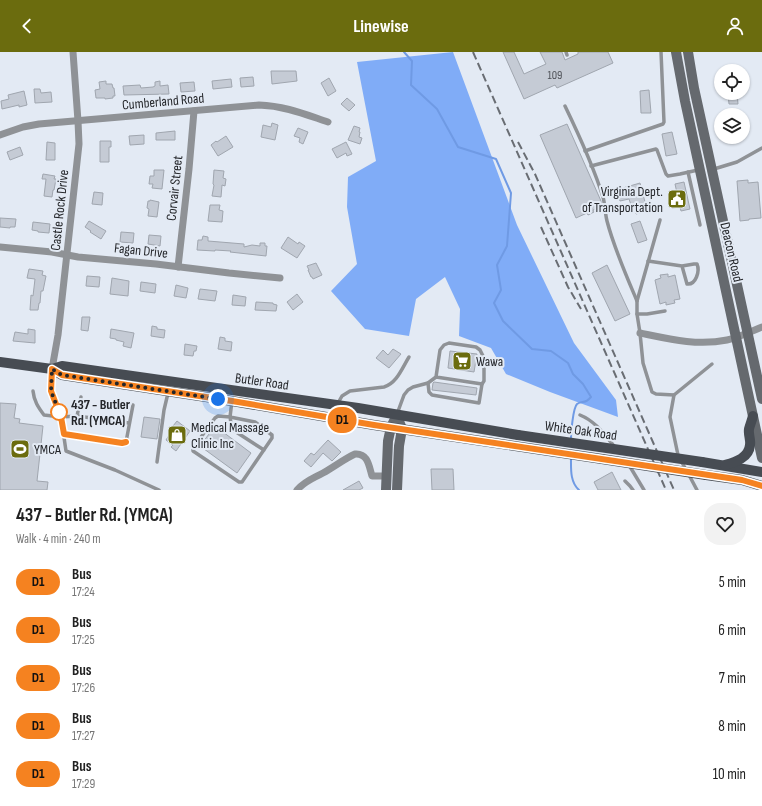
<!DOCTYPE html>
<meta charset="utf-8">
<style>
:root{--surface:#fff;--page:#f2f2f2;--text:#222;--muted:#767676;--accent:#6b6c0e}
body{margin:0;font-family:"Sofia Sans Condensed",sans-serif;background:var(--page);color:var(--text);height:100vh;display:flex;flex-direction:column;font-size:15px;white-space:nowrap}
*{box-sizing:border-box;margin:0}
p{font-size:13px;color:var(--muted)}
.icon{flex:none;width:22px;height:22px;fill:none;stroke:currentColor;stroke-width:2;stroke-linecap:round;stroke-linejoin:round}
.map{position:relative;height:438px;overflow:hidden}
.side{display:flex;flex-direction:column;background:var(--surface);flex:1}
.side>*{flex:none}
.badge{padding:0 8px;border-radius:13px;font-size:14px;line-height:26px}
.tools{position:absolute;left:714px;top:12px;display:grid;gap:8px}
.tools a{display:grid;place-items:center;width:36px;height:36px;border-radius:50%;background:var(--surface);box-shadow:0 1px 3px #0004;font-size:20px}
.you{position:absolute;width:20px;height:20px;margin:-10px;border:3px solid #fff;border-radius:50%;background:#1a73e8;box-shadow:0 0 0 6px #1a73e833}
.map>.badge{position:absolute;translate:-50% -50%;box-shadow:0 0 0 2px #fff}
.round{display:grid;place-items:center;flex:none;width:42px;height:42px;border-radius:16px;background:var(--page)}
.overview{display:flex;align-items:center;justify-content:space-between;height:68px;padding:0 16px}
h1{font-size:19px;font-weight:700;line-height:30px}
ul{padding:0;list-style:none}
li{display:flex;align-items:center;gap:12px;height:48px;padding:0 16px}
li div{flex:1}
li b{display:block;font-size:15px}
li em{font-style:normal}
li .badge{min-width:44px;font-weight:700;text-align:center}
header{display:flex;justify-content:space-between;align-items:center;height:52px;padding:0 16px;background:var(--accent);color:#fff;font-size:18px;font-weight:700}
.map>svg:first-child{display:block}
.forest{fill:#80acf7}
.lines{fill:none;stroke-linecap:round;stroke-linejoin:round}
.stream{stroke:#6f9ae4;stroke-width:2}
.building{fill:#c5cbd5;stroke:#a0a6af}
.lane{stroke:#8f9296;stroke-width:3.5}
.street{stroke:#8f9296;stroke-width:7}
.secondary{stroke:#65696e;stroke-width:10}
.primary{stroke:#474c53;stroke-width:10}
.rail{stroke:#696d73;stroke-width:2;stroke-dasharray:8 4;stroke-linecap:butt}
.primary-bridge{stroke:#474c53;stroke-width:10}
.line-casing{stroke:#fff;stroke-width:9}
.line{stroke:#f58220;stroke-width:6}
.walk{stroke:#24262a;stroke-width:4;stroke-dasharray:0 7.2}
.stop-dot{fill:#fff;stroke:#f58220;stroke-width:2}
.labels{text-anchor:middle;stroke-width:4;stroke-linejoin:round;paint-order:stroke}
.number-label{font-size:12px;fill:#4c4f55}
.street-label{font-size:14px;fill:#24262a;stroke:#e3eaf4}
.poi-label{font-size:14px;fill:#24262a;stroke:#e3eaf4;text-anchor:start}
.stop-label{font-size:14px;font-weight:bold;fill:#24262a;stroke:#e3eaf4;text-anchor:start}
</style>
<header><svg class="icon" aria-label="back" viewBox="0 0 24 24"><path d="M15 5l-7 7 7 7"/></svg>Linewise<svg class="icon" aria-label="person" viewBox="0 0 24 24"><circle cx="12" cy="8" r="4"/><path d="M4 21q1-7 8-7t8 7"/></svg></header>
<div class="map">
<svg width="762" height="438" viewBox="0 0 762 438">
<rect width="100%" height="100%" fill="#e3eaf4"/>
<polygon class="forest" points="453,0 517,173 574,291 616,348 618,365 550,340 506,322 491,296 459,284 460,257 445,225 416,247 409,284 365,277 331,239 357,212 347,155 348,125 376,109 357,10"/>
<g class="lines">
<g class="stream">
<path d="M 404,0 L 412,9 L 411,33 L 437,57 L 458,95 L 496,107 L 511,141 L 507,194 L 497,213 L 501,238 L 494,251 L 503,269 L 532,297 L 551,299 L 568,311 L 573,322 L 583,332 L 591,345 C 584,353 583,348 577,352 C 573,356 571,381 571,387"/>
<path d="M 571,406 C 571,417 570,430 579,438"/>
</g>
</g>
<g class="building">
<polygon points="503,0 514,0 524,22 546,12 540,0 562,0 565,8 578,2 578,0 608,0 613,11 557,36 555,33 524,47"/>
<polygon points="271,19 296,19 297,29 272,32"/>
<polygon points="253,25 254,34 241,35 240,26"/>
<polygon points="329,26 336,39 328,44 321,31"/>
<polygon points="231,27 232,35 213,37 212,29"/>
<polygon points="106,29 106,32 112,32 113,36 114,36 115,44 113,44 113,46 105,47 105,46 96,46 95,38 100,37 99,30"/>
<polygon points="160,29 160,34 168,33 169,42 124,43 123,34 140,33 141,36 153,35 155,34 155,30"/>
<polygon points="194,30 195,39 181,40 180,31"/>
<polygon points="34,37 40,37 41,41 51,40 52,50 35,51"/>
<polygon points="649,38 651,61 641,61 640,39"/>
<polygon points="24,39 27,53 19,55 19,53 2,57 1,49 9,47 8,43"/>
<polygon points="728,41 737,41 738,52 729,52"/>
<polygon points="347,46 355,53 349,59 341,52"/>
<polygon points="272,71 278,73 275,88 261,85 263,73 271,75"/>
<polygon points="567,72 601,149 601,154 593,158 594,160 588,163 587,161 576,166 540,83"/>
<polygon points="354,74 360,76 359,80 360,80 359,85 362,86 360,92 348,88"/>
<polygon points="298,76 308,80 303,92 299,90 300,86 294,84"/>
<polygon points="175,79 175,88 156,88 156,81"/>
<polygon points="672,80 677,102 666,104 662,82"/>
<polygon points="144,83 144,92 130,93 129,84"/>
<polygon points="226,84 233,95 218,104 211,93 216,89 217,90"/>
<polygon points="100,89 111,89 111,95 109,95 109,110 100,110"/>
<polygon points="47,90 55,91 55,108 46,108"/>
<polygon points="346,90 352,102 347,104 346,101 337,106 332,97"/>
<polygon points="20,95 23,103 10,108 7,100"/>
<polygon points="154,118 164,118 162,137 152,136 153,132 149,132 150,124 154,124"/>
<polygon points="214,118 224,119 223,126 226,127 225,134 222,133 221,145 212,144 214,133 213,132"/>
<polygon points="43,122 55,124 54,127 56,127 54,138 53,138 52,145 44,144 46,127 42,127"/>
<polygon points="748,128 748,131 758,130 761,166 749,167 749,168 740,169 737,129"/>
<polygon points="684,130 690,157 681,159 680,155 672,156 669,143 677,141 675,132"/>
<polygon points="640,131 645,150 647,150 650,158 636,162 635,159 633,159 629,147 620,149 619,146 616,147 615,142 617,142 616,138"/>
<polygon points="94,140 103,141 102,153 92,152"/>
<polygon points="150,148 159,150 157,165 148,164 149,157 147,156 148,149 150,149"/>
<polygon points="210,153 220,153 219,158 223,159 222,170 208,169"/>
<polygon points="0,166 16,167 15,175 10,175 10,176 0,175"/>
<polygon points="89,169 106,179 101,187 90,180 91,179 85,175"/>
<polygon points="640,169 647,188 638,191 631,172"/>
<polygon points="33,170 50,172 49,181 38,180 38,179 32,178"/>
<polygon points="121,180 134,181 133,191 120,190"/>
<polygon points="149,183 161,184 160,194 148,192"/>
<polygon points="203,184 208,185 208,189 244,192 244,195 252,193 260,194 260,191 265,191 265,194 267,194 266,204 230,200 231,199 215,198 215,199 197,198 198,188 202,188"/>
<polygon points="288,185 298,192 299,190 305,194 297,206 281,196"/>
<polygon points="316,211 322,223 313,227 312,225 311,225 308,218 309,218 307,214"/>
<polygon points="607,213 630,262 615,269 592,221"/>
<polygon points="29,217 43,219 42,223 46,224 43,239 41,239 40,251 39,251 38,258 30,258 31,243 33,244 35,227 27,226"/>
<polygon points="668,222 668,225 675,223 680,247 674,248 675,251 666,253 666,250 660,252 655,228 661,226 660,223"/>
<polygon points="87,224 100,225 99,235 86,234"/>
<polygon points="112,226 129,229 128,244 110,242"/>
<polygon points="141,230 156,232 155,241 140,239"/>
<polygon points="176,233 188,236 186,246 174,244"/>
<polygon points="200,237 217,239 215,249 198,247"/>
<polygon points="297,242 303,250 293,258 287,250"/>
<polygon points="233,243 246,245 245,254 232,253"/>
<polygon points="256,250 273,251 273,252 277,253 276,259 255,258"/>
<polygon points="82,265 90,265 88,279 81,278"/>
<polygon points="152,274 157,275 157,277 165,278 164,286 151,284"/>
<polygon points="28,277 35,278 35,291 13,289 15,280 28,282"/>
<polygon points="111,277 134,281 131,296 123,294 124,290 116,288 116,287 110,286"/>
<polygon points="220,285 225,286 225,289 232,290 231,299 218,297"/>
<polygon points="185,292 197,294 196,299 194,299 193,304 184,303"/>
<polygon points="393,297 401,302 389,316 376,306 383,298 388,303"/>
<polygon points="450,299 477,302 474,320 448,316"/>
<polygon points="434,330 477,336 476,343 432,338 433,331"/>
<polygon points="0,351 16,352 14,366 20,367 19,371 43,374 37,429 48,430 47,438 0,438"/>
<polygon points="144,365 160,367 157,387 141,385"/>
<polygon points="177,369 190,379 176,399 171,395 173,393 166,388 171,380 174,375 173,374"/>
<polygon points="215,374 251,401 237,421 200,394"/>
<polygon points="328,388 341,400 332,409 323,401 311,415 304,409 311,401 314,403"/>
<polygon points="431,417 453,417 454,438 432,438"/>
<polygon points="612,420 621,438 598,438 594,430"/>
<polygon points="359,429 363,436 359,438 343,438"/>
</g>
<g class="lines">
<g class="lane">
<polyline points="566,0 567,3"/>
<path d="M 565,54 C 579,83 593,113 603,145 C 605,152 605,161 607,169 C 614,196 626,223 637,249"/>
<polyline points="585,99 663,72 664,70 661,0"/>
<polyline points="591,114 656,97 657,98 666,122 668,124 680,122 698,118"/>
<polyline points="714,117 737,110 762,96"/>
<polyline points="688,120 700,173"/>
<polyline points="660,168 637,249 637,262 640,281 643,311 652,340 656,342 674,343"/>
<path d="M 648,209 L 682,214 L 694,212 L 697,212 C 700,219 696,233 687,232 L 682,214"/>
<polyline points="637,262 647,262 665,259"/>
<polyline points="52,319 51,339 61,365 66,399 115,418 159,438"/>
<polyline points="428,331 429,340 432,343 479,351 482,332"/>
<path d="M 33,339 C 34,349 38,355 44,363 L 61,365 L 77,364 L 129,371"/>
<polyline points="232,349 230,365 218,364 215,366 193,396 193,399 239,430 242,430 272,386 272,383 255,370 230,365 232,377 233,378 264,398"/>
<path d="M 338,351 L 342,344 L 350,339 L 384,335 C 397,331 402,316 409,305"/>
<polyline points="397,362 404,343 408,338 413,335 428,331 436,325 440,298 444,293 449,291 476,295 480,298 484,306 484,329 482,332 436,325"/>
<path d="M 580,363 C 595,369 604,382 614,394"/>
<polyline points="77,364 81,345"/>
<polyline points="63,382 123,391 126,390 133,353"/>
<polyline points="157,410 164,358 168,341"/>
<polyline points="629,413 644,438"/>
<polyline points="686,418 678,403 670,365 674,343 712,312"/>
<polyline points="689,423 697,438"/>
<polyline points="625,429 630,434 633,438"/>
</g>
<g class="street">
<path d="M 0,83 L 23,75 L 39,72 L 259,53 C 285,54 304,62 328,70"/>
<polyline points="0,195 52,200 78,205 156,212 229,221 280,226"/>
<polyline points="178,215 189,117 194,59"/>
<path d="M 640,281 C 669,287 697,294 727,288 C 737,286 752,279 762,275"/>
<polyline points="52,317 58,283 79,92 78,69 73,0"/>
<path d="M 297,438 C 305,429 312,427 323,421 C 334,415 344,407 355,402 C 368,401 369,414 372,424 L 387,424"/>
</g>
<g class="secondary">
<polyline points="676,0 685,49 762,406"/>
<polyline points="688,0 694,36 762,347"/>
<polyline points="386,438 388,389 391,375 397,363"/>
<polyline points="397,438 399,394 402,377 399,369"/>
</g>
<g class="primary">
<polyline points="0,310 52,317 62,323 232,349 374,373 602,407"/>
<polyline points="52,317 62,314 358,356 518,383"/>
<polyline points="702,410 762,420"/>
<path d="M 725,413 C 735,410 749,406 750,393 C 751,388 748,382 749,377 C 750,373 752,368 753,364"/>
<polyline points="706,423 742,428 762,434"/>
</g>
<g class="rail">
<polyline points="473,0 666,438"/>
<polyline points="518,90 535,122 674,438"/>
<polyline points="541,175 568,235 581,257"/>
</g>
<g class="primary-bridge">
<polyline points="518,383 702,410"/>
<polyline points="602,407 706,423"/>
</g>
</g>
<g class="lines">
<defs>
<polyline id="line" points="126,390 122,391 64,382 61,365 51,339 52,317 62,323 232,349 374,373 742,428 762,434"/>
</defs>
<use href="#line" class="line-casing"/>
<use href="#line" class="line"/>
<polyline class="walk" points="59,360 61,365 51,339 52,317 62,323 218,347"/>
</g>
<defs>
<symbol id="civic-square" viewBox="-11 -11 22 22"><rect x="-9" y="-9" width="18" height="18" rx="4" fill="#6b6c0e" stroke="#e3eaf4"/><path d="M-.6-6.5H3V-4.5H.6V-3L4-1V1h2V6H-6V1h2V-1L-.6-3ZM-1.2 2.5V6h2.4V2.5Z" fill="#fff"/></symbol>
<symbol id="supermarket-square" viewBox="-11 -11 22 22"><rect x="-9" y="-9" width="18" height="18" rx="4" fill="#6b6c0e" stroke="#e3eaf4"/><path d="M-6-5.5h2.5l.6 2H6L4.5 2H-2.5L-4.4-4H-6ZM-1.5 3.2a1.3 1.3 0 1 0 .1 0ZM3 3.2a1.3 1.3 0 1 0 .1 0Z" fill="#fff"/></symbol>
<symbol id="shop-square" viewBox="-11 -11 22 22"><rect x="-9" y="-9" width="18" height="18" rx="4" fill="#6b6c0e" stroke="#e3eaf4"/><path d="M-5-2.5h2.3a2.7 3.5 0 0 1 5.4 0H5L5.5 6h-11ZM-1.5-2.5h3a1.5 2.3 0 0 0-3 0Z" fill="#fff"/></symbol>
<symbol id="stadium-square" viewBox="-11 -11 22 22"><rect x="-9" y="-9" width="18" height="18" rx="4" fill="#6b6c0e" stroke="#e3eaf4"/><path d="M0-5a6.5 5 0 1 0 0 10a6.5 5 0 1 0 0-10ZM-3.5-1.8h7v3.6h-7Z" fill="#fff"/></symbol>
</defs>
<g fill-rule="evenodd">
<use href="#civic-square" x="666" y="136" width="22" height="22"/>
<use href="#supermarket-square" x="451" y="298" width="22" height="22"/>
<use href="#shop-square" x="166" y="372" width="22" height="22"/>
<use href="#stadium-square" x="9" y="386" width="22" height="22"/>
</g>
<circle class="stop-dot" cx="59" cy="360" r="8"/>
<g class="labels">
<g class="number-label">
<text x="555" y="27">109</text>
</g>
<g class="street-label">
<text transform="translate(163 49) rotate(-5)" y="5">Cumberland Road</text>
<text transform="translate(174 136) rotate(-84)" y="5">Corvair Street</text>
<text transform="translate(59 158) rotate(-84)" y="5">Castle Rock Drive</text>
<text transform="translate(141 198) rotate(6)" y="5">Fagan Drive</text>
<text transform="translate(732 200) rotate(77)" y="5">Deacon Road</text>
<text transform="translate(262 329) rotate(8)" y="5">Butler Road</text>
<text transform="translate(581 378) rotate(8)" y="5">White Oak Road</text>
</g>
<g class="poi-label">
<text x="663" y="144" text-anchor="end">Virginia Dept.<tspan x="663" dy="16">of Transportation</tspan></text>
<text x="476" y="314">Wawa</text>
<text x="191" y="380">Medical Massage<tspan x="191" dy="16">Clinic Inc</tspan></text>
<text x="34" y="402">YMCA</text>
</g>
<g class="stop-label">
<text x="71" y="357">437 - Butler<tspan x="71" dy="16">Rd. (YMCA)</tspan></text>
</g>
</g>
</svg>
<div class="tools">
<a><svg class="icon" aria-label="locate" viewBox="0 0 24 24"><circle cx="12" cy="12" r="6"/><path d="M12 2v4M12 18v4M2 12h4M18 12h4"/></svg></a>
<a><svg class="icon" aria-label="layers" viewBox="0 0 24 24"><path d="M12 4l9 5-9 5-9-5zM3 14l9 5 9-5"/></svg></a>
</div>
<div class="you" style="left:218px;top:347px"></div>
<b class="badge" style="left:342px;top:368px;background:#f58220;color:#111">D1</b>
</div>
<section class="side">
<div class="overview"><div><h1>437 - Butler Rd. (YMCA)</h1><p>Walk · 4 min · 240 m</p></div><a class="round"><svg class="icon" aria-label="heart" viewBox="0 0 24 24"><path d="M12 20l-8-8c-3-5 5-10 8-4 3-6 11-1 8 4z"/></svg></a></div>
<ul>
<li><span class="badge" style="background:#f58220;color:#111">D1</span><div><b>Bus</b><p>17:24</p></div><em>5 min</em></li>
<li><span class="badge" style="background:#f58220;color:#111">D1</span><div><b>Bus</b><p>17:25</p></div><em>6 min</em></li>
<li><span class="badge" style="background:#f58220;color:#111">D1</span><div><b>Bus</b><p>17:26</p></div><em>7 min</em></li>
<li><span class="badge" style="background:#f58220;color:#111">D1</span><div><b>Bus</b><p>17:27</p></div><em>8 min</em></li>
<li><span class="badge" style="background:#f58220;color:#111">D1</span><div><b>Bus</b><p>17:29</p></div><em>10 min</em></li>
</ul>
</section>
